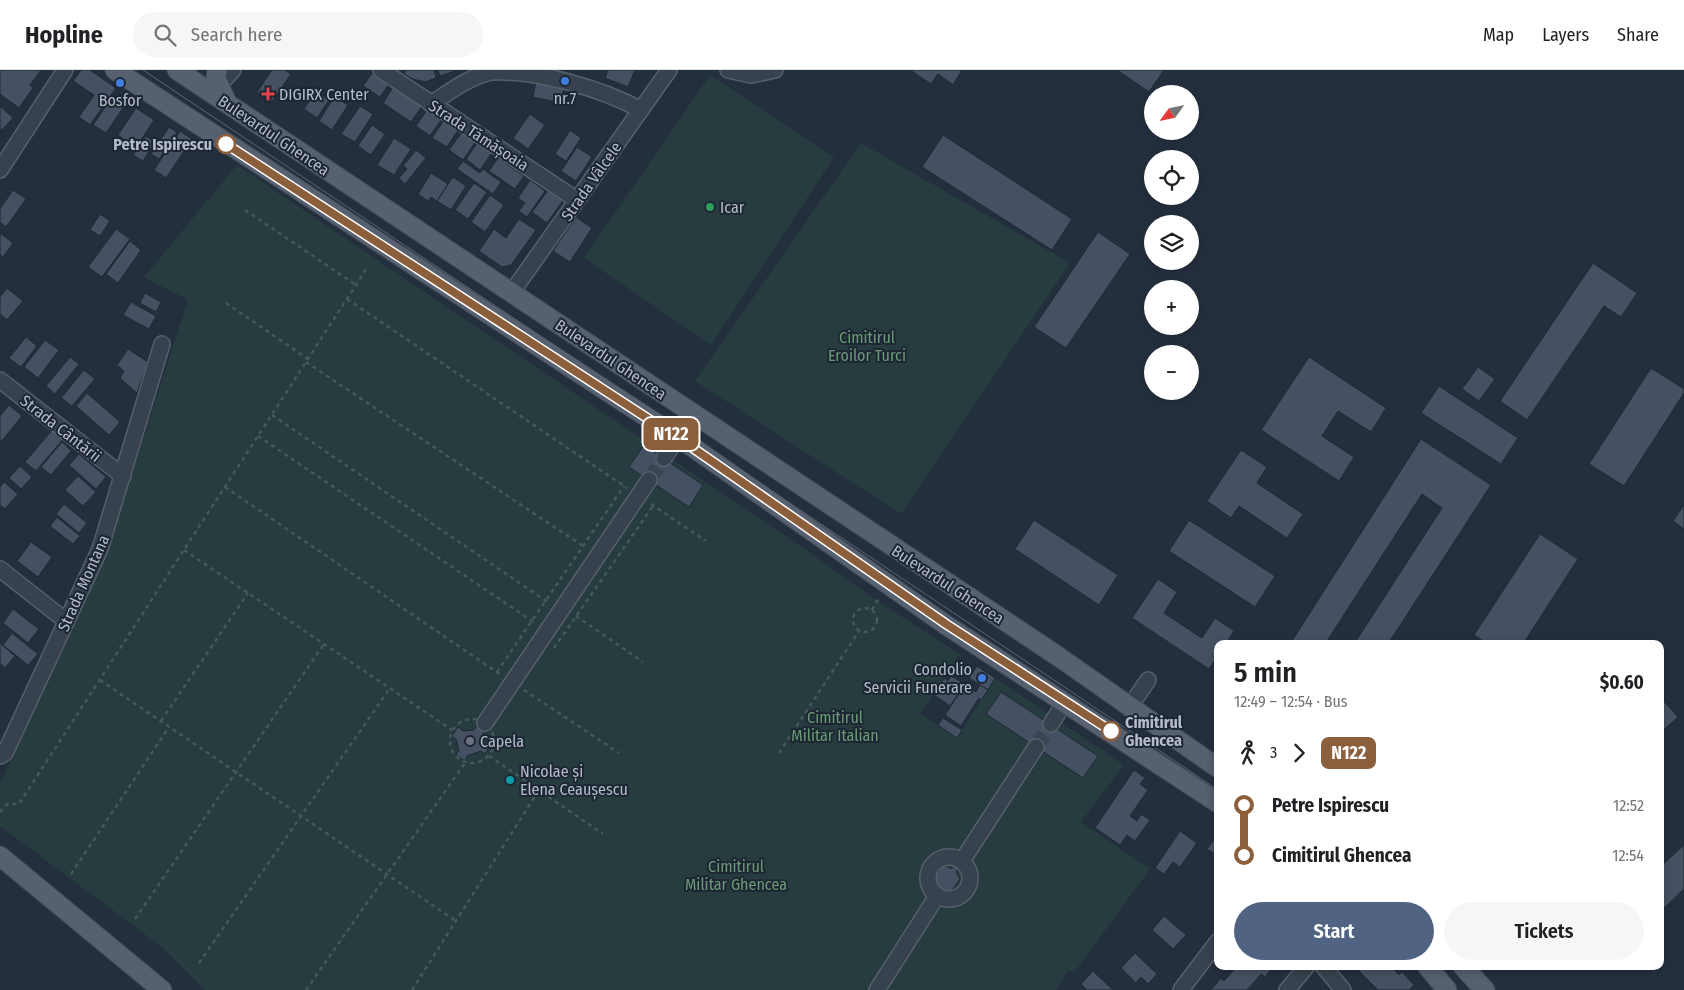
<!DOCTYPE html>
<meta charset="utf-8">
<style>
:root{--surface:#fff;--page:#f6f6f6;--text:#202124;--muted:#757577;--line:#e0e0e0;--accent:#506383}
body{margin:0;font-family:"Fira Sans Condensed",sans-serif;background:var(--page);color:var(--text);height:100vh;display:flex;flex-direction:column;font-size:19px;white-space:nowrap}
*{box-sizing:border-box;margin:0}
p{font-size:16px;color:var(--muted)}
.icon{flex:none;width:28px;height:28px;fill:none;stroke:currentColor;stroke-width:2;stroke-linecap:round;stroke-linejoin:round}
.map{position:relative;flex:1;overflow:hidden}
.sheet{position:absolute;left:1214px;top:570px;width:450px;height:330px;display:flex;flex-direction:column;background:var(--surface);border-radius:10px;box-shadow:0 2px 8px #0003}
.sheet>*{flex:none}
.badge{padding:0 10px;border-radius:8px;font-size:18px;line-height:32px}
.needle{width:32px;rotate:237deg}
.tools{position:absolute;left:1144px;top:15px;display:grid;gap:10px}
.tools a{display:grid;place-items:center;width:55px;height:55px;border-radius:50%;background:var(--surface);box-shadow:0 2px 8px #0003;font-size:25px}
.map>.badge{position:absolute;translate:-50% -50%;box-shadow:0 0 0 2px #fff}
.legs{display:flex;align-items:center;gap:8px;height:55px;padding:0 20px;font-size:16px}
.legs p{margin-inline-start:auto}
.summary{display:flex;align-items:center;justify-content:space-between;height:85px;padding:0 20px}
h1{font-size:28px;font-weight:600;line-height:38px}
.button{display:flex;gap:10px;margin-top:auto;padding:10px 20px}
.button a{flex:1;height:58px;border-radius:30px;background:var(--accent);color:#fff;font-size:20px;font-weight:600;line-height:58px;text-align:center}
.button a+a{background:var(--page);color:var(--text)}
ul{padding:0 20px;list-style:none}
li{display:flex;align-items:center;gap:18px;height:50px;font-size:19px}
li i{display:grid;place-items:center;width:8px;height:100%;margin:0 6px;background:currentColor}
li i::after{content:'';width:12px;height:12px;margin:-6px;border:4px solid;border-radius:50%;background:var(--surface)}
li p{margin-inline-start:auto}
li:first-child i{background:linear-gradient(#0000 50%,currentColor 0)}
li:last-child i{background:linear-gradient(currentColor 50%,#0000 0)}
header{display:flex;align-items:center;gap:30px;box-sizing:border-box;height:70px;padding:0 25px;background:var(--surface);border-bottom:1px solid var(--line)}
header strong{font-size:24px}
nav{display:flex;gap:28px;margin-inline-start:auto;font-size:18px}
.search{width:350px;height:45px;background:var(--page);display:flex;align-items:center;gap:12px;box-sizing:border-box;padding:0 18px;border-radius:28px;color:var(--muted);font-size:19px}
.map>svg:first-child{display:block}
.green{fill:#263c3f}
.building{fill:#455162;stroke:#1f2835}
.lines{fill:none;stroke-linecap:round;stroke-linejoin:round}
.minor-tunnel{stroke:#3a4453;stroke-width:15;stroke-dasharray:15 8;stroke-linecap:butt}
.minor-casing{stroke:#565f6c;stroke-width:18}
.major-casing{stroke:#414a57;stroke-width:21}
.path{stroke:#44595c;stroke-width:2.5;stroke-dasharray:4 4;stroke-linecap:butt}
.minor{stroke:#38414e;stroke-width:15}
.major{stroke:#56606e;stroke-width:19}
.tram{stroke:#5a6575;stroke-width:1}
.line-1-casing{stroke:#fff;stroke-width:11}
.line-1{stroke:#8b5e3c;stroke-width:8}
.shop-dot{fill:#3f7fe0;stroke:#1d2633;stroke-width:2}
.health-dot{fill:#e0444e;stroke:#1d2633;stroke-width:2}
.stop-1-dot{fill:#fff;stroke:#8b5e3c;stroke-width:2.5}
.leisure-dot{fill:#2e9e5b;stroke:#1d2633;stroke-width:2}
.worship-dot{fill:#6b7280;stroke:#1d2633;stroke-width:2}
.culture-dot{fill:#0f9aa8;stroke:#1d2633;stroke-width:2}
.labels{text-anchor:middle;stroke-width:4;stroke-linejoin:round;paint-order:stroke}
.poi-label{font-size:16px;fill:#b4bcc9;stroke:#1d2633;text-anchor:start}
.street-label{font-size:16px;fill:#b4bcc9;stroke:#1d2633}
.stop-label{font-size:16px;font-weight:bold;fill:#b4bcc9;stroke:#1d2633;text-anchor:end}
.park-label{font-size:16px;fill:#6b9a76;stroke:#1d2633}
</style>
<header>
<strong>Hopline</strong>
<div class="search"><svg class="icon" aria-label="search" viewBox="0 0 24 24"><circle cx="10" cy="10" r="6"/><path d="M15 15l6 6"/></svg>Search here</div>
<nav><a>Map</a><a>Layers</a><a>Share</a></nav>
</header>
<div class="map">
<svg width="1684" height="920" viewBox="0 0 1684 920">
<rect width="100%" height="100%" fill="#242f3e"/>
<g class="green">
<polygon points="710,5 834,87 711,275 584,188"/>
<polygon points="861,73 1070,193 901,444 695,311"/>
<polygon points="237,95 812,484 877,531 960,584 921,644 957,668 995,608 1124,695 1081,752 1150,799 1074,903 1069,900 1056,920 205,920 163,878 0,756 0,713 104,490 188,230 144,207"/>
</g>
<g class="building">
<polygon points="0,0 41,0 30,15 33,18 19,38 0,24"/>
<polygon points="81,0 90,0 116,18 90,55 79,47 94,25 73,11"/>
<polygon points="272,0 285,0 291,4 271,33 257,22"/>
<polygon points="406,0 434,0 436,8 425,12 413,9 404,4"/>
<polygon points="438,0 458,0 440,6"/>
<polygon points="608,0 635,0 628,17 605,8"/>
<polygon points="910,0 962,0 953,15 938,4 931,14"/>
<polygon points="1117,0 1164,0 1149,22"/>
<polygon points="372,3 389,14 380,27 363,16"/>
<polygon points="536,11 564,17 561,33 533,27"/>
<polygon points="393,17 422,36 411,52 383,33"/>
<polygon points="316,21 329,30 317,48 304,39"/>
<polygon points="112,27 125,35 106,63 93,55"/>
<polygon points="334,27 348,35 332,60 319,51"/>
<polygon points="0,36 13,48 2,60 0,58"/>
<polygon points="360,36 373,44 355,72 341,64"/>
<polygon points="136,38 154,50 136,78 118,65"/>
<polygon points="427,40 441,50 430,66 416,56"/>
<polygon points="530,44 545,55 528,79 513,68"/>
<polygon points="444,50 458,60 447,77 432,68"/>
<polygon points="372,55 385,64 371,85 358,76"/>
<polygon points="169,57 177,62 159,89 151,84"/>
<polygon points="570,60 581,68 566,91 555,84"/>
<polygon points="180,61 192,69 166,108 154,100"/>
<polygon points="462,62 476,71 463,90 449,80"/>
<polygon points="943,65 1072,149 1052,180 922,97"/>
<polygon points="146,66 155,72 143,91 133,85"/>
<polygon points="394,68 411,79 394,105 377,95"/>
<polygon points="479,71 493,81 480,100 466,89"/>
<polygon points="577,77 592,87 576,111 561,101"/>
<polygon points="416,80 426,88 405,114 399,108 407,99 403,96"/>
<polygon points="498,88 524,106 515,119 489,101"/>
<polygon points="463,91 480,103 483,99 501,112 493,124 457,99"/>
<polygon points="431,103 448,114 437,131 431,127 428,131 418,124"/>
<polygon points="453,107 466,116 451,140 437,131"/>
<polygon points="530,110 545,121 527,147 519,141 525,133 518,128"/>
<polygon points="474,113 487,122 468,149 455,140"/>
<polygon points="549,119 564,129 547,153 532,142"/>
<polygon points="13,120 26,129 6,157 0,152 0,139"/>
<polygon points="490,125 504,135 485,162 471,152"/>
<polygon points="100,144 110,151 100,166 90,160"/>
<polygon points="576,147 592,158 570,192 553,181"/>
<polygon points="519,149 536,160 511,195 502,197 479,181 494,159 506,168"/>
<polygon points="116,159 130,169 102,207 88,197"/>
<polygon points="1098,162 1130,184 1066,278 1034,257"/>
<polygon points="0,163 13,173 3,187 0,185"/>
<polygon points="130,171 141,180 118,213 106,204"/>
<polygon points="1593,193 1637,223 1621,247 1604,236 1527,350 1500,331"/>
<polygon points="7,218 23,231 7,250 0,244 0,227"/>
<polygon points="145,223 161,232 156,242 140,233"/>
<polygon points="131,232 156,246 149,259 123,245"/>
<polygon points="26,267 37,276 21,297 9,288"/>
<polygon points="45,270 59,280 38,308 24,297"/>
<polygon points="128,279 148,292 137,323 120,308 124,301 117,295"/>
<polygon points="70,287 79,294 55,324 46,316"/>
<polygon points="1309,287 1386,338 1371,362 1338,341 1322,366 1354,387 1339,411 1261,360"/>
<polygon points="1478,297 1495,309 1479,331 1462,319"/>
<polygon points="1651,298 1684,319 1684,323 1624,416 1589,394"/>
<polygon points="84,300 95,309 72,336 61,328"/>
<polygon points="1439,316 1518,368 1501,394 1421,343"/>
<polygon points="87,323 120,352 109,365 76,336"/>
<polygon points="9,335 22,346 0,373 0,346"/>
<polygon points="53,359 64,368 36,401 25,392"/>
<polygon points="1421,369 1491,415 1388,574 1354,574 1442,438 1422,424 1325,574 1290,574"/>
<polygon points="62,372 71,381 51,405 41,397"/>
<polygon points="644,375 703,415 689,437 629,397"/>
<polygon points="1241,380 1267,397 1257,413 1303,444 1287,468 1239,436 1231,448 1207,431"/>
<polygon points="79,384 106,407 96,419 69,395"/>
<polygon points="20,396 32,407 21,419 9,408"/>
<polygon points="78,406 96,422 83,436 65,420"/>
<polygon points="4,412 18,424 5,439 0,435 0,417"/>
<polygon points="64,434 87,453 79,463 56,444"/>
<polygon points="1684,435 1684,459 1673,451"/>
<polygon points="57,447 80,466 73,474 50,456"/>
<polygon points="1034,450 1118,505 1099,535 1015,479"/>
<polygon points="1189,450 1275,506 1255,537 1169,481"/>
<polygon points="1540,464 1578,489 1523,574 1488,574 1474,565"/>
<polygon points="31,472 52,487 38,507 17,491"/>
<polygon points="1158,509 1177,522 1164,543 1202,568 1215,548 1234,561 1226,574 1218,574 1218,586 1209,599 1132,548"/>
<polygon points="13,539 39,559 28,573 3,553"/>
<polygon points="12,563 38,584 28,595 3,575"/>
<polygon points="0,573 15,586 5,598 0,593"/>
<polygon points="977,596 995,608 988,620 969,608"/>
<polygon points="951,606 965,614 950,636 934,625 944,608 948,611"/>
<polygon points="965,614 976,622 980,615 988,620 981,630 979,628 961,656 945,645"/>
<polygon points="1001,622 1098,686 1083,708 986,644"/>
<polygon points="1660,627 1678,647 1660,663"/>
<polygon points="943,648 962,660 957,668 938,655"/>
<polygon points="477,656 485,661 482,665 484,674 489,677 485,684 481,681 467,686 465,691 456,685 459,680 456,669 452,666 458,657 463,661 474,660"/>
<polygon points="1134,700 1145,708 1140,714 1148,720 1130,746 1137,751 1141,744 1150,750 1135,771 1127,765 1120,775 1095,758"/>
<polygon points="1180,761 1197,773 1180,797 1173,792 1164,804 1155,798"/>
<polygon points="1218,764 1218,786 1207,779"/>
<polygon points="1684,775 1684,819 1660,842 1660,797"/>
<polygon points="955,795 959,798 956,802 960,809 951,822 946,824 943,821 939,825 934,821 938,817 933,810 942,797 947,796 951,799"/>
<polygon points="1164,846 1186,865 1173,879 1152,860"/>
<polygon points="1135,883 1157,904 1148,914 1141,907 1136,913 1121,898"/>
<polygon points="1237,896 1274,896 1265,907 1261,904 1247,920 1211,920 1221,908 1224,911"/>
<polygon points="1354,896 1391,896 1399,905 1402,902 1414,915 1409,920 1378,920"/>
<polygon points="1093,901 1113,920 1087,920 1081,914"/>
</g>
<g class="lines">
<g class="minor-tunnel">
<polyline points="649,410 664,388"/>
<polyline points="1036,677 1051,654"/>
</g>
<defs>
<g id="minor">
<polyline points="381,0 577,130"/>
<polyline points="728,0 751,5 775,0"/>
<polyline points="219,15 233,0"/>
<path d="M 431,34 C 449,22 469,7 491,2 C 537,0 601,18 641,40"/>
<polyline points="0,100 65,0"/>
<polyline points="512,222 669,0"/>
<polyline points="0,310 123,406"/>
<polyline points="664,388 677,369"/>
<polyline points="0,499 66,551"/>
<polyline points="1129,638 1148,610"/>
<polyline points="485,653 649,410"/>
<polyline points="1051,654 1065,632"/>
<polyline points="0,686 5,683 100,479 162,274"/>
<circle cx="949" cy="808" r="21"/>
<polyline points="962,791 1036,677"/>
<polyline points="1323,896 1343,920"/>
<polyline points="877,920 937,826"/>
<polyline points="1181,920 1218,871"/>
<polyline points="1287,920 1307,896"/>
</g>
<g id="major">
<polyline points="115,0 691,376 946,555 1218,733"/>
<polyline points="177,0 1059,587 1218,698"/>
<polyline points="217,0 216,8 227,33"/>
<polyline points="0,786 162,920"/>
<polyline points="1427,896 1447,920"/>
<polyline points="1463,896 1485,920"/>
</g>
</defs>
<use href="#minor" class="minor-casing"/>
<use href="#major" class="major-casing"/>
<g class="path">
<polyline points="245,140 356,215"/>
<polyline points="347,229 627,418"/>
<polyline points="226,233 308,289"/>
<polyline points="306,292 586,478"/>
<polyline points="272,345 549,533"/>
<polyline points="258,366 535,553"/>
<polyline points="225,417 501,605"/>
<polyline points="651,434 706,471"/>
<polyline points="184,480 452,660"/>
<circle cx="865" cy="550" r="12"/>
<polyline points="872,540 879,528"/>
<polyline points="576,546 643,592"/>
<polyline points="554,578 653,436"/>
<polyline points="497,602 624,416"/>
<polyline points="100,610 456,851"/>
<polyline points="524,620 619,683"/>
<circle cx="472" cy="671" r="22"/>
<polyline points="161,651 248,523"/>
<polyline points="779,683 859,561"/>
<polyline points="489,686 603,764"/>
<polyline points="0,742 7,734 19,734 367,198"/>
<polyline points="71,804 169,657"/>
<polyline points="135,849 324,574"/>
<polyline points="199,893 390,618"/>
<polyline points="306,920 465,693"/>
<polyline points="412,920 539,720"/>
</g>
<use href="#minor" class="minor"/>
<use href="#major" class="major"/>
<g class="tram">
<polyline points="143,0 1218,720"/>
<polyline points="1450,896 1471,920"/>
</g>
</g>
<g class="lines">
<defs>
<polyline id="line-1" points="226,74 690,376 946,554 1111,661"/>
</defs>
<use href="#line-1" class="line-1-casing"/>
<use href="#line-1" class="line-1"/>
</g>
<g class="shop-dot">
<circle cx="565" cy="11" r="5"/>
<circle cx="120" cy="13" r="5"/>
<circle cx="982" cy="608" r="5"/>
</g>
<path class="health-dot" d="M265.5 16.5h5v5h5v5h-5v5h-5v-5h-5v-5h5z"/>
<g class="stop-1-dot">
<circle cx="226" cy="74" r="9"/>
<circle cx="1111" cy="661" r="9"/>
</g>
<circle class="leisure-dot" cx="710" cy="137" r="5"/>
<circle class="worship-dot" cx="470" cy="671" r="5"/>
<circle class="culture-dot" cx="510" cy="710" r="5"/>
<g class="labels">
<g class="poi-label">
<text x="279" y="30">DIGIRX Center</text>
<text x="565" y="34" text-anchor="middle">nr.7</text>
<text x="120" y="36" text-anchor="middle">Bosfor</text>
<text x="720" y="143">Icar</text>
<text x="972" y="605" text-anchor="end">Condolio<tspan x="972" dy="18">Servicii Funerare</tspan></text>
<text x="480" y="677">Capela</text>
<text x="520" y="707">Nicolae și<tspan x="520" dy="18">Elena Ceaușescu</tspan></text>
</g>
<g class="street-label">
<text transform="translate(274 65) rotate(34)" y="6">Bulevardul Ghencea</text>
<text transform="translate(479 65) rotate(33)" y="6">Strada Tămășoaia</text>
<text transform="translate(591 111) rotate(-55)" y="6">Strada Vâlcele</text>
<text transform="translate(611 289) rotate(34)" y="6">Bulevardul Ghencea</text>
<text transform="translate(61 358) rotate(38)" y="6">Strada Cântării</text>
<text transform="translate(83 513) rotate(-66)" y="6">Strada Montana</text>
<text transform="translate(948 514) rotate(33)" y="6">Bulevardul Ghencea</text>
</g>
<g class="stop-label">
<text x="212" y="80">Petre Ispirescu</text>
<text x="1125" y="658" text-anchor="start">Cimitirul<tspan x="1125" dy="18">Ghencea</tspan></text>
</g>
<g class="park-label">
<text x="867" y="273">Cimitirul<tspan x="867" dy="18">Eroilor Turci</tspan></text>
<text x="835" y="653">Cimitirul<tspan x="835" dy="18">Militar Italian</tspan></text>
<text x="736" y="802">Cimitirul<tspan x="736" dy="18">Militar Ghencea</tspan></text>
</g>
</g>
</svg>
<div class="tools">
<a><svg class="needle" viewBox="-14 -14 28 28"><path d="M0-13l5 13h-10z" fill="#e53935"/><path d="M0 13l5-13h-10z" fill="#757577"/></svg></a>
<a><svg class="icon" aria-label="locate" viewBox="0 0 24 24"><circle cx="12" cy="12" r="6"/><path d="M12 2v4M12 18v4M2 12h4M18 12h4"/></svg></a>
<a><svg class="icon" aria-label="layers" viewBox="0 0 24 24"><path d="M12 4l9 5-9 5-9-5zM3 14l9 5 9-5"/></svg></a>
<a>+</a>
<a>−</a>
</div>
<b class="badge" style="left:671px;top:364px;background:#8b5e3c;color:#fff">N122</b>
<section class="sheet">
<div class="summary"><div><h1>5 min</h1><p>12:49 – 12:54 · Bus</p></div><b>$0.60</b></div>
<div class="legs"><svg class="icon" aria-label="walk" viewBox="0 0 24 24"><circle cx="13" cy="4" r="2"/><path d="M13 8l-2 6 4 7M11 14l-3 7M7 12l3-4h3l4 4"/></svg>3<svg class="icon" aria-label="forward" viewBox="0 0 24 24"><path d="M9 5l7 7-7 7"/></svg><b class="badge" style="background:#8b5e3c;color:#fff">N122</b></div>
<ul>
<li><i style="color:#8b5e3c"></i><b>Petre Ispirescu</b><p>12:52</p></li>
<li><i style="color:#8b5e3c"></i><b>Cimitirul Ghencea</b><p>12:54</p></li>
</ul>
<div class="button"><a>Start</a><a>Tickets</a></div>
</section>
</div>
